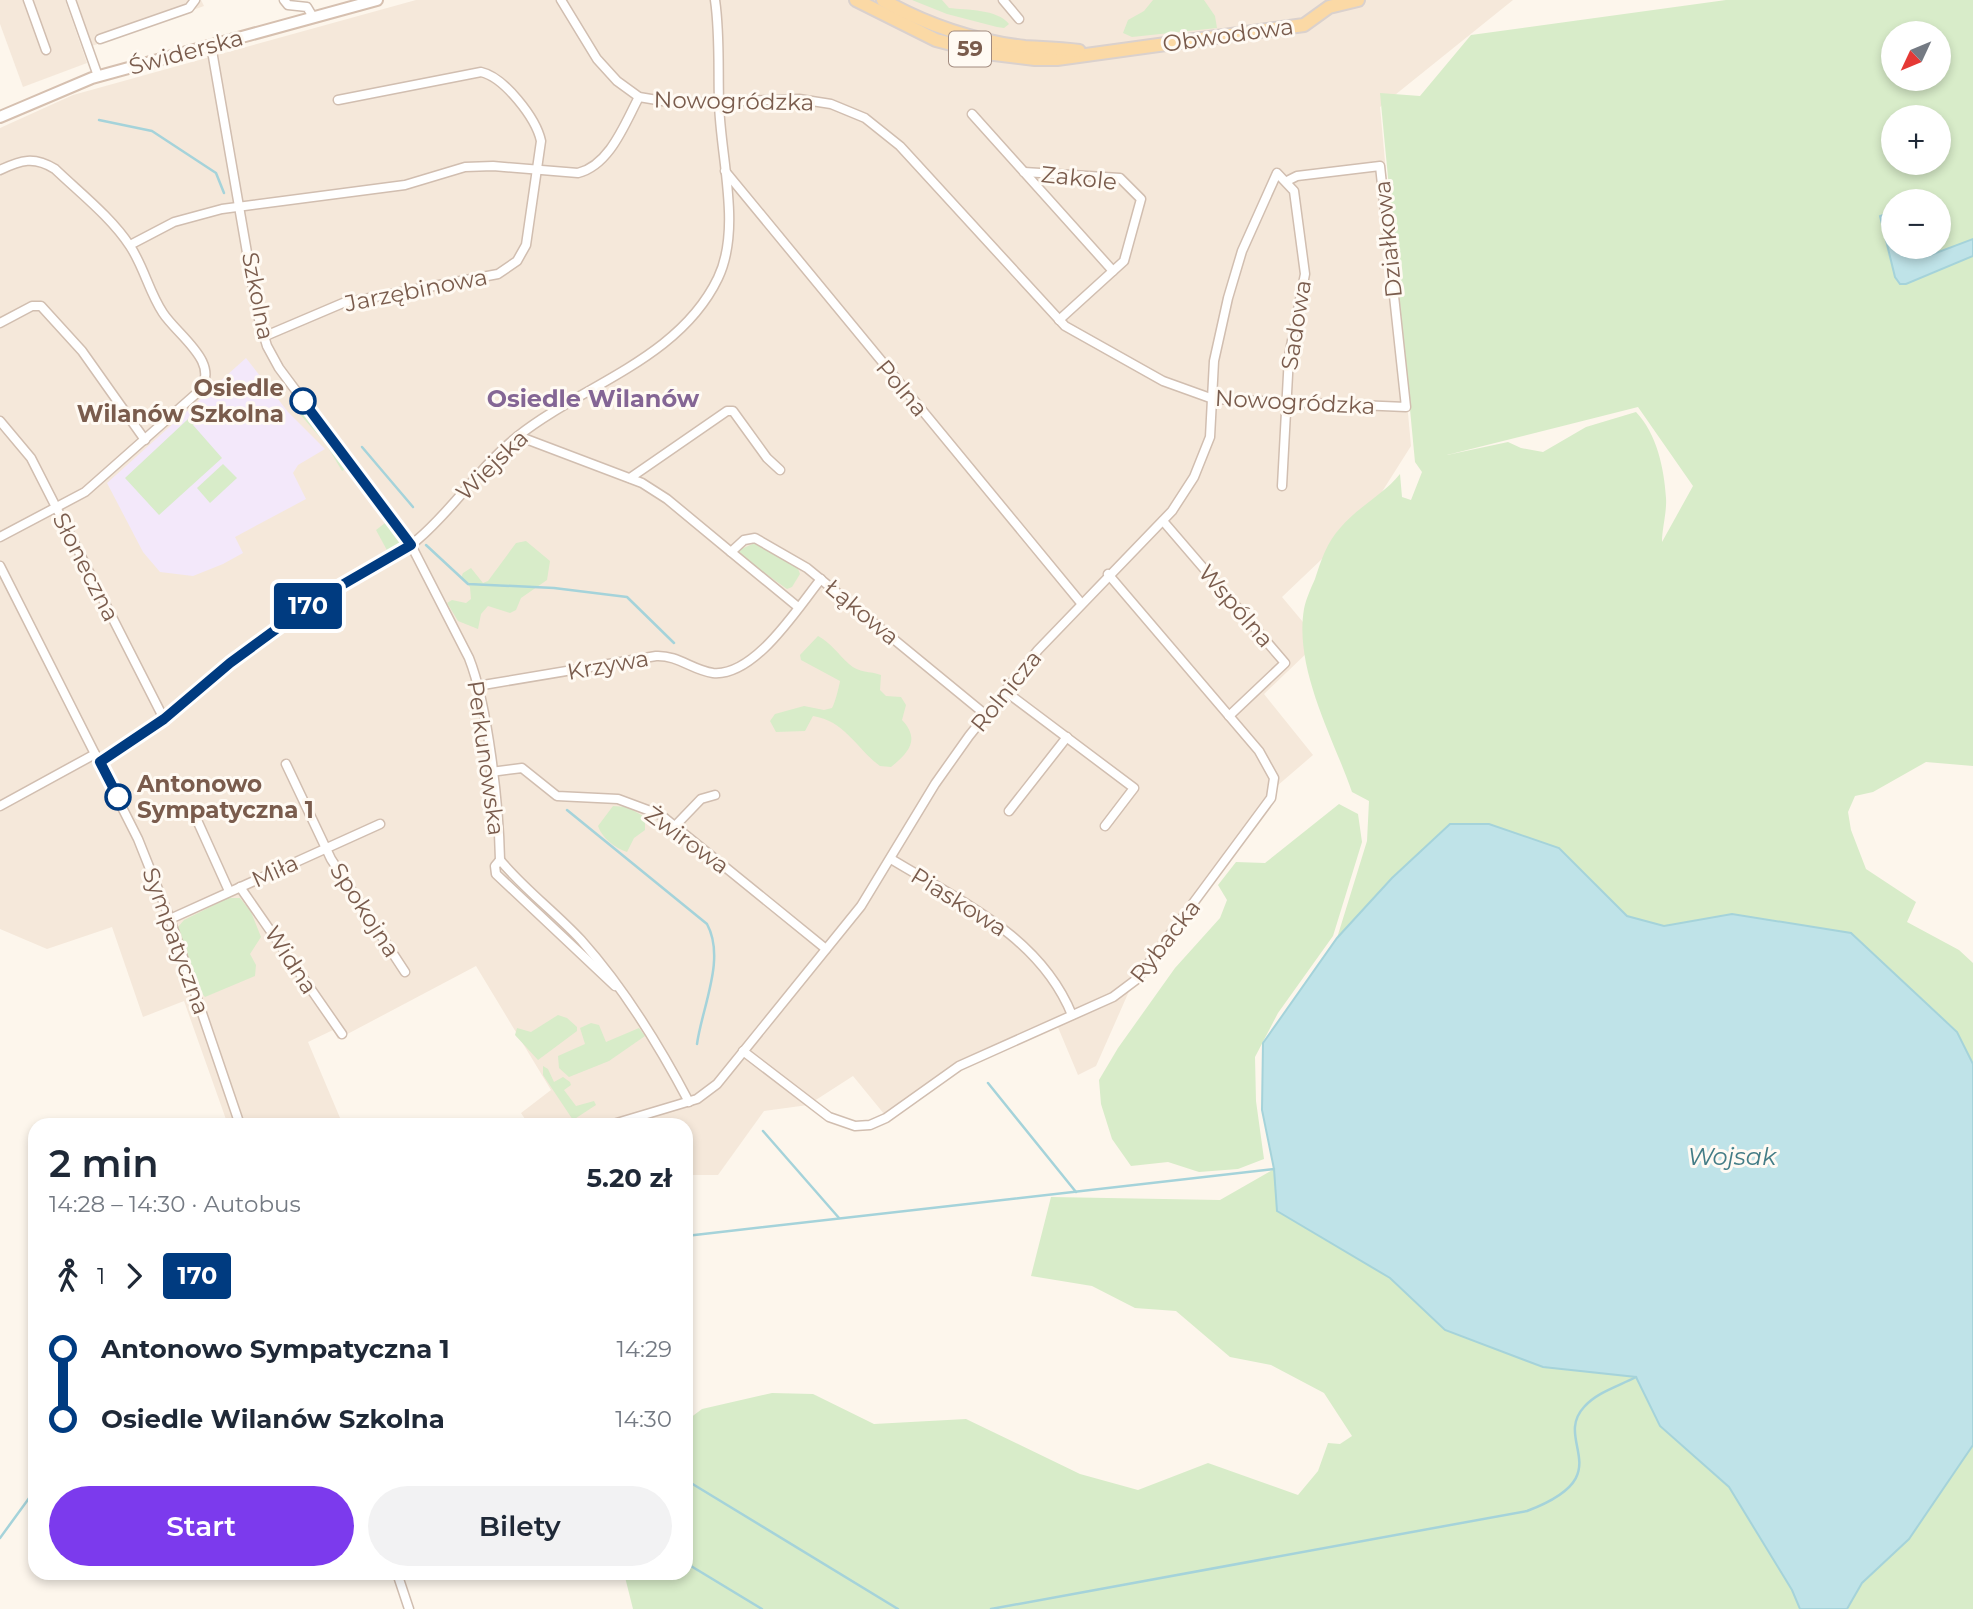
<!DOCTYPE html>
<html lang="pl">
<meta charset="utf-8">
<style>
:root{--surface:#fff;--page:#f2f2f3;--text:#1f2937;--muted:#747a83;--accent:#7c3aed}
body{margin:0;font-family:Montserrat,sans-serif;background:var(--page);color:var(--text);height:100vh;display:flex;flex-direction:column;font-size:26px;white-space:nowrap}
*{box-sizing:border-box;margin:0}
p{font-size:23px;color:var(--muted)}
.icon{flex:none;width:38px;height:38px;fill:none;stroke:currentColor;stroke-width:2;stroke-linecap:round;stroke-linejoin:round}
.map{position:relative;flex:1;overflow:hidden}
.details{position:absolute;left:28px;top:1118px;width:665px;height:462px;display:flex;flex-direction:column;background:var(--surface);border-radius:21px;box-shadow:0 4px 10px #0003}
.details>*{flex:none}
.badge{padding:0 14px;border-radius:5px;font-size:24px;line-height:46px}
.needle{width:46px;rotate:226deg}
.buttons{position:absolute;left:1881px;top:21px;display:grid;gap:14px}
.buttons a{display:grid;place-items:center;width:70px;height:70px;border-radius:50%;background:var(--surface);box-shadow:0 4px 10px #0003;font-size:35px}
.map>.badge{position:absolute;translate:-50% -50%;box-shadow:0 0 0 4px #fff}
.legs{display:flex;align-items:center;gap:10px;height:77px;padding:0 21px;font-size:23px}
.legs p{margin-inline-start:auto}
.head{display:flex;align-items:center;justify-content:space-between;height:119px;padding:0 21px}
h1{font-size:38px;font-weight:600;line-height:52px}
.primary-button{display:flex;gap:14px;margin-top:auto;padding:14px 21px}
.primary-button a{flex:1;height:80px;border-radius:42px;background:var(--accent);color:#fff;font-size:28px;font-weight:600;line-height:80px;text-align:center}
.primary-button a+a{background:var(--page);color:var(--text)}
ul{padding:0 21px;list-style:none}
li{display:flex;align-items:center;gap:24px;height:70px;font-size:26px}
li i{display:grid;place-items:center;width:10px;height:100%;margin:0 9px;background:currentColor}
li i::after{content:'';width:18px;height:18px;margin:-9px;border:5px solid;border-radius:50%;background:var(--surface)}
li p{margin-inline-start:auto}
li:first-child i{background:linear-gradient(#0000 50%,currentColor 0)}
li:last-child i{background:linear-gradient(currentColor 50%,#0000 0)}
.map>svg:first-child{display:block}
.residential{fill:#f5e8da}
.education{fill:#f3e8fa}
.green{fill:#d8ecc9;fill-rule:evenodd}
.water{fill:#bfe3e8;stroke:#a5d3da;stroke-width:2}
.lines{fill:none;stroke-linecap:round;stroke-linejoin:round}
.stream{stroke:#a5d3da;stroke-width:2.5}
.street-casing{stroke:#d1beb0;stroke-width:11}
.secondary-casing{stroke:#d6c0b0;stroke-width:14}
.primary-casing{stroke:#dad1cd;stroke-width:16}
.street{stroke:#fff;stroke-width:8}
.secondary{stroke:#fff;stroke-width:10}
.primary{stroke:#fbd9a5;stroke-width:12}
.line-1-casing{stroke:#fff;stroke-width:16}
.line-1{stroke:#003b80;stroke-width:10}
.stop-1-dot{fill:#fff;stroke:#003b80;stroke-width:3.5}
.labels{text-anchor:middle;stroke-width:6;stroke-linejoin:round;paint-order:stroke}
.shield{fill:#fffaf3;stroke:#a28b7f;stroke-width:2}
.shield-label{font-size:21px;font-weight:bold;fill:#7a5c4d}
.street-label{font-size:23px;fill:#7a5c4d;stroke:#fffaf3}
.stop-label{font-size:23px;font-weight:bold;fill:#7a5c4d;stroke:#fffaf3;text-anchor:end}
.neighbourhood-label{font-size:24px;font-weight:bold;fill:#846695;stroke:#fffaf3}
.water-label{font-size:24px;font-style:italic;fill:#437c86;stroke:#fffaf3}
</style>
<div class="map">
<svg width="1973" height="1609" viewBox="0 0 1973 1609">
<rect width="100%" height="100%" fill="#fdf6ec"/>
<g class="residential">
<polygon points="0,0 65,0 87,63 23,87 0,24"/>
<polygon points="75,0 201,0 204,6 92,46"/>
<polygon points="416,0 1513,0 1380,107 1411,446 1366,517 1282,597 1308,628 1310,650 1264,694 1313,755 1270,792 1134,980 1096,1066 1078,1075 1057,1025 960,1068 889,1120 853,1076 808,1105 764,1111 718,1175 686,1175 686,1125 529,1125 521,1113 551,1090 476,966 338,1039 333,1030 308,1042 343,1125 228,1125 184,1001 143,1017 112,927 47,949 0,929 0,128 73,95"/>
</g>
<polygon class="education" points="246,358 288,412 325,449 298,465 293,473 306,499 235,537 243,553 223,564 193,576 160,572 143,552 107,483"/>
<g class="green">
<path d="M 912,0 L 942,0 L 949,8 C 967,10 997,9 1009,24 L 1004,28 L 997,27 L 947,14 Z"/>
<polygon points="1153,0 1204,0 1215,16 1217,28 1132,37 1123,33 1128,20 1144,11"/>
<path d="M 1726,0 L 1973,0 L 1973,766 L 1926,762 L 1873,792 L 1855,796 L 1848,812 L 1851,830 L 1866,869 L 1916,902 L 1907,922 L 1959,950 L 1973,963 L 1973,1064 L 1957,1032 L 1919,998 L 1732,914 L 1664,926 L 1627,916 L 1559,848 L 1392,878 L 1337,938 L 1367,841 L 1369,801 L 1352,792 C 1333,737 1294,669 1304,609 C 1306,599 1311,588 1315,579 C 1321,560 1327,542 1341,527 C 1359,506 1383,495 1400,474 L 1402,497 L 1411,500 L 1422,472 L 1415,462 L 1380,93 L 1420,96 L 1471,35 ZM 1894,33 L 1939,33 L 1939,79 L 1894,79 ZM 1894,117 L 1939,117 L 1939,163 L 1894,163 ZM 1894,201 L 1939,201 L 1939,247 L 1894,247 ZM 1638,407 L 1693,486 L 1662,542 C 1662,528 1667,512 1666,498 C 1664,468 1657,434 1636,412 L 1586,427 L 1543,452 L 1521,448 L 1508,442 L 1447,455 Z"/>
<polygon points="202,406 207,411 193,425 222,458 159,515 125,478"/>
<polygon points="299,408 313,421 347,468 342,471 326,444 298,412"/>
<polygon points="223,464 237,478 210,503 197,488"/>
<polygon points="385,523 389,523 401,542 398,550 389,554 376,530"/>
<polygon points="526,541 550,561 547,580 521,598 516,610 510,613 488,606 481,614 478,629 458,621 447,603 452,600 466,603 471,599 470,587 461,578 463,573 471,568 483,583 488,581 516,543"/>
<polygon points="757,542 797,566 800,574 792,587 787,589 739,555 739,550"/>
<path d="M 818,636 C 831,643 838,654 849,664 C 859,673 870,671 881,675 L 880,690 L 886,696 L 901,697 L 906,705 L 902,720 C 921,740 908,753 891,767 L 880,766 C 857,749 845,721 813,716 L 805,731 L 776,732 L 770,721 L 775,714 L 804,706 L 824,710 L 832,708 C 835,703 839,687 840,681 L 801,660 L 800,655 Z"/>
<polygon points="1339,804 1358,814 1362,842 1333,936 1278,1013 1255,1057 1256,1101 1264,1159 1238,1169 1199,1172 1168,1162 1131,1166 1112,1139 1101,1104 1099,1080 1118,1048 1175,968 1220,918 1227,900 1218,885 1236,862 1265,863"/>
<path d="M 613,806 L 627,807 L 645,817 L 645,830 L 634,838 L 627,852 C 615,848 602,838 598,826 Z"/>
<polygon points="228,898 240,898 251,912 261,937 250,954 256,965 255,976 205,997 198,989 178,927 184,920"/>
<polygon points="558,1015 567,1018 577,1027 577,1031 538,1060 515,1035 517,1028 531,1032"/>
<polygon points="591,1023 599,1025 606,1042 639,1028 645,1036 609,1061 569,1077 559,1068 558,1056 585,1044 580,1028"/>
<polygon points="543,1066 548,1069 554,1082 563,1077 570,1082 571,1085 564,1090 576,1106 594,1101 596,1105 573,1120 543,1075"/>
<polygon points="1274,1169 1277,1211 1390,1278 1445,1330 1543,1367 1636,1377 1660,1426 1729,1487 1792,1590 1800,1609 633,1609 624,1573 686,1573 686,1421 702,1409 772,1393 813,1394 874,1424 966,1419 1080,1474 1138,1490 1208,1463 1298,1495 1318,1471 1328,1443 1340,1444 1352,1436 1324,1393 1271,1365 1230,1357 1176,1311 1135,1308 1092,1286 1031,1276 1051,1197 1220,1200"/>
<polygon points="1973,1445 1973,1609 1847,1609 1862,1583 1909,1539"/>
</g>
<g class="water">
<polygon points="1893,211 1894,247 1923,247 1928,256 1973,239 1973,256 1906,284 1900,284 1895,277 1880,216"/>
<polygon points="1450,824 1489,824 1559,848 1627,916 1664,926 1732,914 1851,933 1957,1032 1973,1064 1973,1445 1909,1539 1862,1583 1847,1609 1800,1609 1792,1590 1729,1487 1660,1426 1636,1377 1543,1367 1445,1330 1390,1278 1277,1211 1274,1169 1262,1110 1263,1043 1337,938 1392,878"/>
</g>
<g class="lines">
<g class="stream">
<polyline points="99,120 152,131 216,173 224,193"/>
<polyline points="362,447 413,507"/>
<polyline points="426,545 468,584 554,588 627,597 674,643"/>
<path d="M 567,810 L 707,924 C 726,959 702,1007 697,1044"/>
<polyline points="988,1083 1076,1192"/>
<polyline points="763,1131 839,1218"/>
<polyline points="686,1236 1274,1169"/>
<polyline points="686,1480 898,1609"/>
<polyline points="0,1538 35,1490"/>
<polyline points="686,1563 762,1609"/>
<path d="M 991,1609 L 1527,1511 C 1622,1475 1552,1442 1584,1407 C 1597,1392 1619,1386 1636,1377"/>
</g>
<defs>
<g id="street">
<polyline points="28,0 46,50"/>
<polyline points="71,0 98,76"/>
<polyline points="284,0 288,5 307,7 313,17"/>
<polyline points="561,0 597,59 617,81 639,97 675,103 799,99 831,104 865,118 900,146 1065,326 1163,381 1213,399 1406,407 1380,166 1297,176 1287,181"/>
<polyline points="1003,0 1019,19"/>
<polyline points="100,39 189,8 195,0"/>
<path d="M 211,45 L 258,316 L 267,346 L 279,368 L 411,545 L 469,658 C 488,706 499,807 500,860 L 495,866 L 496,874 L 615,986"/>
<polyline points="972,114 1113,271"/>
<path d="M 0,170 C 21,160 34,156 55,169 C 80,193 111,217 130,246 C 144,267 149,292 163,313 C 178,336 223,364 198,392 L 85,492 L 0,537"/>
<polyline points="725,171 1081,603"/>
<polyline points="1024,172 1120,178 1141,199 1124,261 1059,320"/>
<path d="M 130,245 L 174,222 L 222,209 L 405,185 L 465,167 L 493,166 L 578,173 C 610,165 625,123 639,97"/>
<polyline points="0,323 32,306 41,306 82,351 145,440"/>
<path d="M 263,337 L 343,303 L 498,274 L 517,261 L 526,245 L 541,141 C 536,118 504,77 481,72 L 338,100"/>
<polyline points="0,421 31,458 164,719"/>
<polyline points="518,436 642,483 667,499 731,552 744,540 755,538 807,568 986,715"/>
<polyline points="630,478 727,411 733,411 767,458 780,470"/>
<polyline points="1163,521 1285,663 1229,716"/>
<polyline points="731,552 798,607"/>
<polyline points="0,566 138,839 170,919 240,1125"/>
<path d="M 477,686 L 656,656 C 678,655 692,670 713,673 C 755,677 798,607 821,579"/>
<polyline points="1005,691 1134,788 1105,826"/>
<path d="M 100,762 C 175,712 242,653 315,601 C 347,578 387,566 417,540 C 454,509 480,466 518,436 C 584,384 679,359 718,278 C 742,228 720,156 719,102 C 718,68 720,34 715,0"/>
<polyline points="286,764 331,859 405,972"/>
<polyline points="491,772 522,768 557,796 618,799 661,815 826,949"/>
<polyline points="0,806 95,754"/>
<polyline points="192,809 229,891"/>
<polyline points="1009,811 1067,737"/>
<polyline points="675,826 701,799 715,795"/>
<path d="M 891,859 C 960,901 1040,936 1072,1015"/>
<path d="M 500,860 C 524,889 555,912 581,940 C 624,988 659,1045 689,1102"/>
<polyline points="240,887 342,1034"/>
<polyline points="170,919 380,824"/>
<polyline points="743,1051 829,1117 855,1126 870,1125 886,1118 959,1066 1113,997 1137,979 1271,798 1274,778 1259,751 1108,574"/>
<polyline points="610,1125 697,1099 717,1084 861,906 935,784 969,736 1038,650 1172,511 1194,477 1210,437 1214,361 1228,298 1242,251 1277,173 1294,191 1305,274 1289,356 1282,486"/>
<polyline points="397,1573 409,1609"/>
</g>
<polyline id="secondary" points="0,117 92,78 377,0"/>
<g id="primary">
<polyline points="856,0 936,40 986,53 1035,59 1057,59 1304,25 1329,7 1358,0"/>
<path d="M 883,0 C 924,24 977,42 1025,47 C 1043,48 1061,48 1079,51"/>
</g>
</defs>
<use href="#street" class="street-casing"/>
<use href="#secondary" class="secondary-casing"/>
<use href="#primary" class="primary-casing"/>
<use href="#street" class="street"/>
<use href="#secondary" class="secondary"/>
<use href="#primary" class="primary"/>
</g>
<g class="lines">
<defs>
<polyline id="line-1" points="118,797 100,762 164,719 230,663 316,600 411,545 303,401"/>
</defs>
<use href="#line-1" class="line-1-casing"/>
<use href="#line-1" class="line-1"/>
</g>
<g class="stop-1-dot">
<circle cx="303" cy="401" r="12"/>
<circle cx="118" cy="797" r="12"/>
</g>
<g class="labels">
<rect class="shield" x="949" y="31.5" width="42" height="35" rx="5"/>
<g class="shield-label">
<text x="970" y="56">59</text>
</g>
<g class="street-label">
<text transform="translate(1228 35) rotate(-8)" y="8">Obwodowa</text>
<text transform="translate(186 52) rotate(-15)" y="8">Świderska</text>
<text transform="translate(734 101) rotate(1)" y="8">Nowogródzka</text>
<text transform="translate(1079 178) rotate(6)" y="8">Zakole</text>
<text transform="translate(1388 239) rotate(-96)" y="8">Działkowa</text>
<text transform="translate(416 290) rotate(-11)" y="8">Jarzębinowa</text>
<text transform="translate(258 296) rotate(79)" y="8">Szkolna</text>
<text transform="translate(1296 325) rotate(-81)" y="8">Sadowa</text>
<text transform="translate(902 388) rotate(50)" y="8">Polna</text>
<text transform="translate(1295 402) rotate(3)" y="8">Nowogródzka</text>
<text transform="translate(492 465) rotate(-44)" y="8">Wiejska</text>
<text transform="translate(86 567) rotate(63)" y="8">Słoneczna</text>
<text transform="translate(1236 606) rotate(49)" y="8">Wspólna</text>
<text transform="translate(862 612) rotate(40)" y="8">Łąkowa</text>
<text transform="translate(608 665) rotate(-10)" y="8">Krzywa</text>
<text transform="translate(1006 691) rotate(-51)" y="8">Rolnicza</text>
<text transform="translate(486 758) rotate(82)" y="8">Perkunowska</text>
<text transform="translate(687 840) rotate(36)" y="8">Żwirowa</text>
<text transform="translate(275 871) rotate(-24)" y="8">Miła</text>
<text transform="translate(959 902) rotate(32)" y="8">Piaskowa</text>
<text transform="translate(365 910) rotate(57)" y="8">Spokojna</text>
<text transform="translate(176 941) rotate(70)" y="8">Sympatyczna</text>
<text transform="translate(1165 941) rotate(-52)" y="8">Rybacka</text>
<text transform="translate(291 960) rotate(57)" y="8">Widna</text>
</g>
<g class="stop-label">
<text x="284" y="396">Osiedle<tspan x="284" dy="26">Wilanów Szkolna</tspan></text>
<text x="137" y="792" text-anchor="start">Antonowo<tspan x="137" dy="26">Sympatyczna 1</tspan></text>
</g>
<g class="neighbourhood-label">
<text x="593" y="407">Osiedle Wilanów</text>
</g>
<g class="water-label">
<text x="1732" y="1165">Wojsak</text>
</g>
</g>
</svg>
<div class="buttons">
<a><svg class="needle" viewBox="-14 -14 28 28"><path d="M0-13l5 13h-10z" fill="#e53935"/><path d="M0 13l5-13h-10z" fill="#747a83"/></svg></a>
<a>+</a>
<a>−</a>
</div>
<b class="badge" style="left:308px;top:606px;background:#003b80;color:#fff">170</b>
<section class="details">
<div class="head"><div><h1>2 min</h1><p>14:28 – 14:30 · Autobus</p></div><b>5.20 zł</b></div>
<div class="legs"><svg class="icon" aria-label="walk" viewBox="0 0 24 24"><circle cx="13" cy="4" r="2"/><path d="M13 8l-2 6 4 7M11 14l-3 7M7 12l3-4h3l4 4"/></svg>1<svg class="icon" aria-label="forward" viewBox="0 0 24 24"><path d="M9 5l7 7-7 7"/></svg><b class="badge" style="background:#003b80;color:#fff">170</b></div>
<ul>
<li><i style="color:#003b80"></i><b>Antonowo Sympatyczna 1</b><p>14:29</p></li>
<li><i style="color:#003b80"></i><b>Osiedle Wilanów Szkolna</b><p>14:30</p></li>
</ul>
<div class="primary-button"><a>Start</a><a>Bilety</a></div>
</section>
</div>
